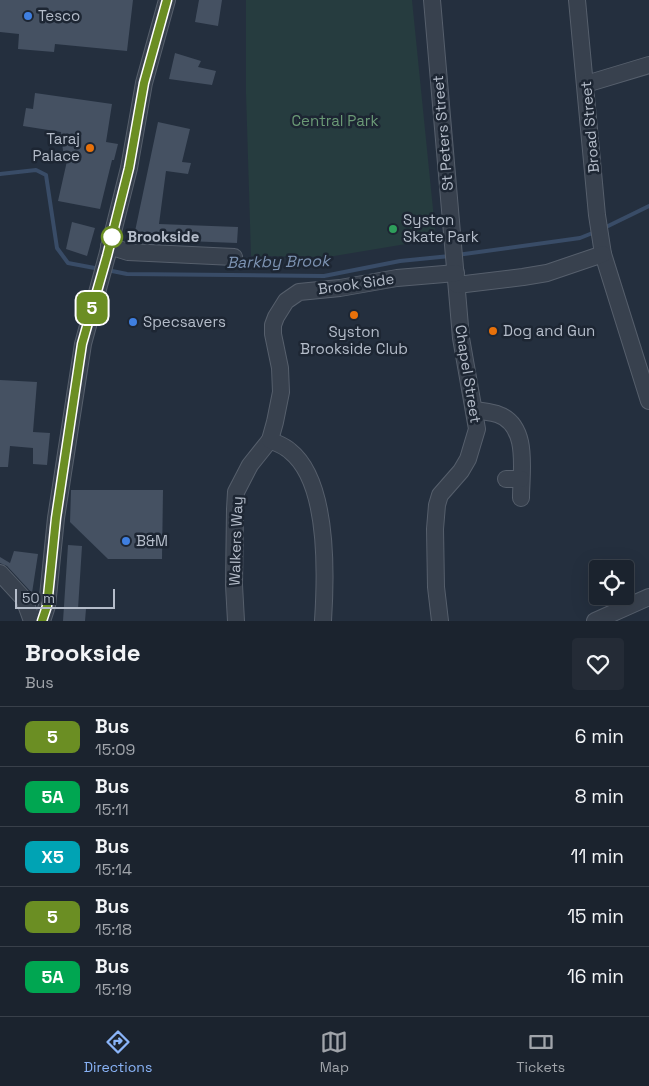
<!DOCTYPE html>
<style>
:root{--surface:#1b232e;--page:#242b36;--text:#f1f3f6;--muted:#a0a4aa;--line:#39404a;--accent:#8ab4f8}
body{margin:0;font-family:"Space Grotesk",sans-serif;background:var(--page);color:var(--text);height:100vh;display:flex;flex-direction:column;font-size:19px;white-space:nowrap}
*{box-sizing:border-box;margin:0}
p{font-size:16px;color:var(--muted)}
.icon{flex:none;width:28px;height:28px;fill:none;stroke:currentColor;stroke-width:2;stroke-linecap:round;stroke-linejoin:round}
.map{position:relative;height:621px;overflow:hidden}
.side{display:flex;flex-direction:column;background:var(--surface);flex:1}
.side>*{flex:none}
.badge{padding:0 10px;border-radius:8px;font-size:18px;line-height:32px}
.controls{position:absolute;left:589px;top:560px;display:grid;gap:10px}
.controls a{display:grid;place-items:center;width:45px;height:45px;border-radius:5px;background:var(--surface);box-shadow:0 5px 20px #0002,0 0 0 1px var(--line);font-size:25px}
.scale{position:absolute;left:15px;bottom:12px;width:100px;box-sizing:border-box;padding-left:5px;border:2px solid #b4bcc9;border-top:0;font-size:14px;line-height:18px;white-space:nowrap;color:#b4bcc9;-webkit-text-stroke:4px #1d2633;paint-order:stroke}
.map>.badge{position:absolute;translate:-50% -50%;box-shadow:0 0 0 2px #fff}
.round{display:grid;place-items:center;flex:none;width:52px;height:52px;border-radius:5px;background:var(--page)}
.head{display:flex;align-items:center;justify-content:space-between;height:85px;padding:0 25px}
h1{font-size:24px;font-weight:600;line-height:38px}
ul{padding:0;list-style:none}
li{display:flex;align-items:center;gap:15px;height:60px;padding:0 25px;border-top:1px solid var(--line)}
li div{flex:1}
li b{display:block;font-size:19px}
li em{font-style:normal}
li .badge{min-width:55px;font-weight:700;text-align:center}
.menu{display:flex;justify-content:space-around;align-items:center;height:70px;border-top:1px solid var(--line);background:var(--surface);font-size:14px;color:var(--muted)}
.menu a{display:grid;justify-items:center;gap:2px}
.menu .selected{color:var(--accent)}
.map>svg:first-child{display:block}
.green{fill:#263c3f}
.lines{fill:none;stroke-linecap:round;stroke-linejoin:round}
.stream{stroke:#394c67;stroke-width:4}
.building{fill:#455162}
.minor-casing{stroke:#565f6c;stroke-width:18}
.minor{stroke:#38414e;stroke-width:16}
.line-casing{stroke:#fff;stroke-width:11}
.line{stroke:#6b8e23;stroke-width:8}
.shop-dot{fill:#3f7fe0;stroke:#1d2633;stroke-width:2}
.food-dot{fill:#e8710a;stroke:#1d2633;stroke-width:2}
.leisure-dot{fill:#2e9e5b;stroke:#1d2633;stroke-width:2}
.stop-dot{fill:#fff;stroke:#6b8e23;stroke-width:2.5}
.labels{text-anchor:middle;stroke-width:5;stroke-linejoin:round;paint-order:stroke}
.poi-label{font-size:15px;fill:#b4bcc9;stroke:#1d2633;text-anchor:start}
.park-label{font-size:15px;fill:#6b9a76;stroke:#1d2633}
.street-label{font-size:15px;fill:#b4bcc9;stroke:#1d2633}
.stop-label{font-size:15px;font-weight:bold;fill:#b4bcc9;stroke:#1d2633;text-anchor:start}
.water-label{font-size:16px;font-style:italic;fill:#7c92b1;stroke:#1d2633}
</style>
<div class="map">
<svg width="649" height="621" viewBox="0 0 649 621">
<rect width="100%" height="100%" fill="#242f3e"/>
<polygon class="green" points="246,0 412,0 436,239 328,257 251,256 246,93"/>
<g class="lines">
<g class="stream">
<polyline points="0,174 36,170 46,175 57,248 68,263 100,269"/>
<polyline points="604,228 649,206"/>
<polyline points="457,255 580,238 595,232"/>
<polyline points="107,270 127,274 324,276 400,261 450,256"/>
</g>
</g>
<g class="building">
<polygon points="0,0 133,0 127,51 55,44 54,52 18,49 19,34 0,32"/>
<polygon points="199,0 222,0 218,26 195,22"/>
<polygon points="175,53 201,61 198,67 216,71 212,85 169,79"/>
<polygon points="35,93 112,104 106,142 118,144 114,160 112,160 100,209 58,201 69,152 63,151 61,132 23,126 26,108 33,109"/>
<polygon points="158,122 190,129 182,162 191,163 188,174 166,171 159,224 238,227 237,243 160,240 134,236"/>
<polygon points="72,222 95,228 87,256 66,249"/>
<polygon points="0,380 37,382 33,432 50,433 47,465 33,464 33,448 10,446 8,467 0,467"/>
<polygon points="71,490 163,490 162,559 108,559 70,522"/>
<polygon points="68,545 82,546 78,609 86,609 85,621 63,621"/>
<polygon points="14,551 38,554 32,593 7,566 0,563 0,557 10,563"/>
</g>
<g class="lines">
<defs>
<g id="minor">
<polyline points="432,0 461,338 477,429 468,459 461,471 440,495 437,505 435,529 436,587 440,621"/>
<polyline points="577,0 597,215 603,254 649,401"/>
<polyline points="586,84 649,65"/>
<polyline points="109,246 128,252 234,257"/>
<polyline points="457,285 523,277 547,273 603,254"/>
<path d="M 474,410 C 482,411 490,412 497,414 C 530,425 521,471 521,498"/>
<polyline points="506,479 521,479"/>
<polyline points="0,573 24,599 32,621"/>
<polyline points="42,621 47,606 56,518 83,344 107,256 129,168 144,83 167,0"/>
<polyline points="236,621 234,585 235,509 236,492 250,465 270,440"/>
<path d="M 323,621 C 326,575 329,482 290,451 C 285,446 276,443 270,440 L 275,422 L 281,392 L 280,368 L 273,334 L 273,325 L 276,317 L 286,301 L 299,292 L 340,288 L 397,278 L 456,273"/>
<polyline points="595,621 649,597"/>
</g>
</defs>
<use href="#minor" class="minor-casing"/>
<use href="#minor" class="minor"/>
</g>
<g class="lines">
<defs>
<polyline id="line" points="42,621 47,606 56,518 82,344 107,256 129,168 144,83 167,0"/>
</defs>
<use href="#line" class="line-casing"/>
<use href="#line" class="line"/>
</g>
<g class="shop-dot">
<circle cx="28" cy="16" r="5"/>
<circle cx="133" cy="322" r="5"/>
<circle cx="126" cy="541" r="5"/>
</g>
<g class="food-dot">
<circle cx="90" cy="148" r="5"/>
<circle cx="354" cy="315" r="5"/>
<circle cx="493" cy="331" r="5"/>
</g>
<circle class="leisure-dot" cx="393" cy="229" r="5"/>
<circle class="stop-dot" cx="112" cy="237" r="10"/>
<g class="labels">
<g class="poi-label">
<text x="38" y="21">Tesco</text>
<text x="80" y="144" text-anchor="end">Taraj<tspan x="80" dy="17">Palace</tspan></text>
<text x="403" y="225">Syston<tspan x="403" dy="17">Skate Park</tspan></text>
<text x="143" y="327">Specsavers</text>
<text x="503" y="336">Dog and Gun</text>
<text x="354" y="337" text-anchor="middle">Syston<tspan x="354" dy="17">Brookside Club</tspan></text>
<text x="136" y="546">B&amp;M</text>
</g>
<g class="park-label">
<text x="335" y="126">Central Park</text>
</g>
<g class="street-label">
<text transform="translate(590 127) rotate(-95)" y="5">Broad Street</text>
<text transform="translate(443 133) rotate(-95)" y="5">St Peters Street</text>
<text transform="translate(356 284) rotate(-8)" y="5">Brook Side</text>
<text transform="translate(468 374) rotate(81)" y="5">Chapel Street</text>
<text transform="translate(236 541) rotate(-88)" y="5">Walkers Way</text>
</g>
<g class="stop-label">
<text x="127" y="242">Brookside</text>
</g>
<g class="water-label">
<text transform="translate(278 261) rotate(-1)" y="6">Barkby Brook</text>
</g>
</g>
</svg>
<div class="controls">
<a><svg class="icon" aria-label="locate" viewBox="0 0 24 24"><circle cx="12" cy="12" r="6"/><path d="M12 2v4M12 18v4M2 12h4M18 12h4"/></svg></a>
</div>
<div class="scale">50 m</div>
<b class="badge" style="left:92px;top:308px;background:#6b8e23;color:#fff">5</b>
</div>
<section class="side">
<div class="head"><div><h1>Brookside</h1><p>Bus</p></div><a class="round"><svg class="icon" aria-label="heart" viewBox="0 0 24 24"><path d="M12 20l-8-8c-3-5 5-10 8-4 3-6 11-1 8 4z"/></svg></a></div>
<ul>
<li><span class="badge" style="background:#6b8e23;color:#fff">5</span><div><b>Bus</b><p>15:09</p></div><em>6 min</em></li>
<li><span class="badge" style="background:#00a651;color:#fff">5A</span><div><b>Bus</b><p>15:11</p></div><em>8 min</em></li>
<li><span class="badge" style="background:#00a3b4;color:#fff">X5</span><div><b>Bus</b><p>15:14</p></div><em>11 min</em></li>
<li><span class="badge" style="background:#6b8e23;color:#fff">5</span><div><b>Bus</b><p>15:18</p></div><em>15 min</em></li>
<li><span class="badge" style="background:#00a651;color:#fff">5A</span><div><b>Bus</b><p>15:19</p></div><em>16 min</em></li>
</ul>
</section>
<nav class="menu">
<a class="selected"><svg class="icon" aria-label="directions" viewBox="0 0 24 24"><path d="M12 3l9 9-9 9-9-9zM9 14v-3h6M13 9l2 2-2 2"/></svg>Directions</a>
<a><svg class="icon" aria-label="map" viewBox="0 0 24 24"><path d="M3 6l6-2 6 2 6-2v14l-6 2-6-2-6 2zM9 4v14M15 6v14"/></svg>Map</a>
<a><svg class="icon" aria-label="tickets" viewBox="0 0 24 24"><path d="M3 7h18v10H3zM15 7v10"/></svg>Tickets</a>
</nav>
